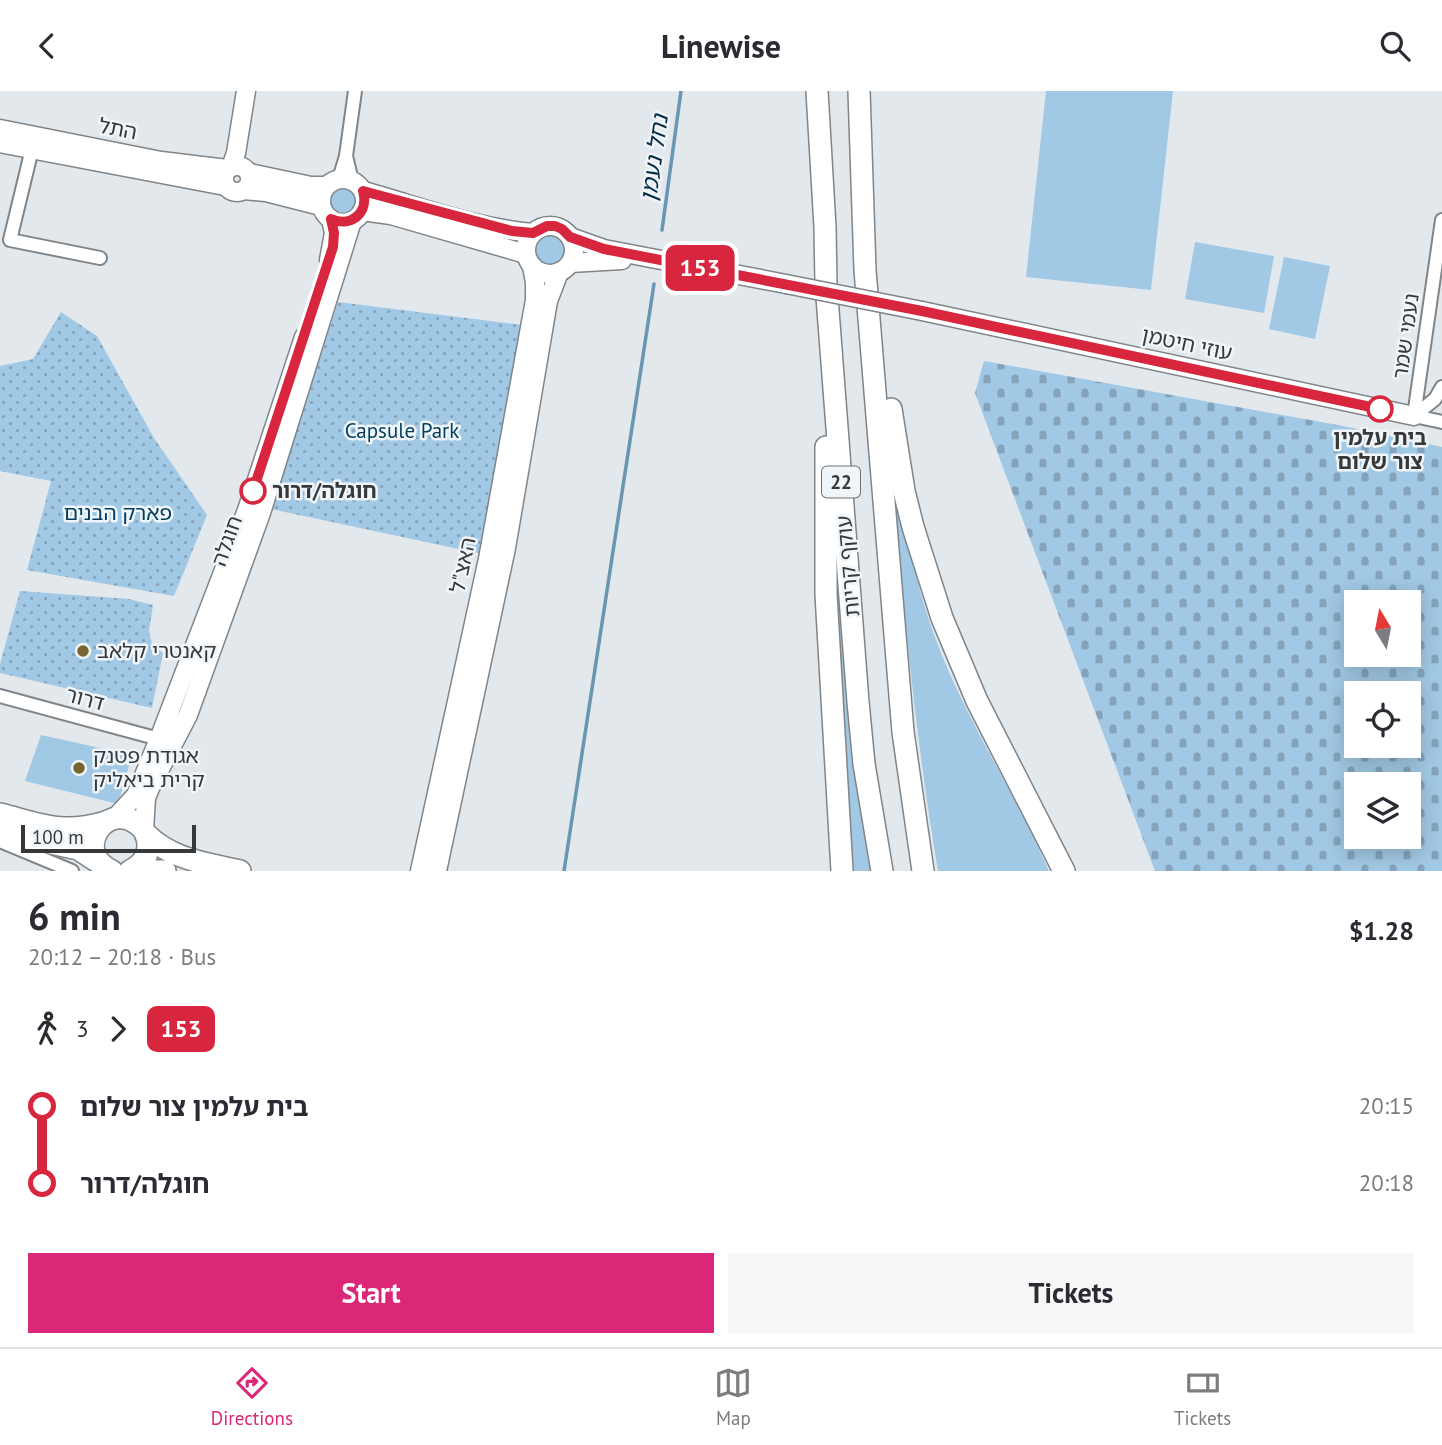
<!DOCTYPE html>
<meta charset="utf-8">
<style>
:root{--surface:#fff;--page:#f7f7f7;--text:#2b2b33;--muted:#7c7c81;--line:#e1e1e2;--accent:#db2777}
body{margin:0;font-family:"PT Sans","Noto Sans Hebrew",sans-serif;background:var(--page);color:var(--text);height:100vh;display:flex;flex-direction:column;font-size:26px;white-space:nowrap}
*{box-sizing:border-box;margin:0}
p{font-size:23px;color:var(--muted)}
.icon{flex:none;width:38px;height:38px;fill:none;stroke:currentColor;stroke-width:2;stroke-linecap:round;stroke-linejoin:round}
.map{position:relative;height:780px;overflow:hidden}
.side{display:flex;flex-direction:column;background:var(--surface);flex:1}
.side>*{flex:none}
.badge{padding:0 14px;border-radius:10px;font-size:24px;line-height:46px}
.needle{width:46px;rotate:350deg}
.controls{position:absolute;left:1344px;top:499px;display:grid;gap:14px}
.controls a{display:grid;place-items:center;width:77px;height:77px;border-radius:0px;background:var(--surface);box-shadow:0 4px 18px #0003;font-size:35px}
.scale{position:absolute;left:21px;bottom:18px;width:175px;box-sizing:border-box;padding-left:7px;border:4px solid #36383a;border-top:0;font-size:19px;line-height:24px;white-space:nowrap;color:#36383a;-webkit-text-stroke:5px #eff5f9;paint-order:stroke}
.map>.badge{position:absolute;translate:-50% -50%;box-shadow:0 0 0 4px #fff}
.legs{display:flex;align-items:center;gap:10px;height:77px;padding:0 28px;font-size:23px}
.legs p{margin-inline-start:auto}
.overview{display:flex;align-items:center;justify-content:space-between;height:119px;padding:0 28px}
h1{font-size:38px;font-weight:700;line-height:52px}
.cta{display:flex;gap:14px;margin-top:auto;padding:14px 28px}
.cta a{flex:1;height:80px;border-radius:0px;background:var(--accent);color:#fff;font-size:28px;font-weight:700;line-height:80px;text-align:center}
.cta a+a{background:var(--page);color:var(--text)}
ul{padding:0 28px;list-style:none}
li{display:flex;align-items:center;gap:24px;height:77px;font-size:26px}
li i{display:grid;place-items:center;width:10px;height:100%;margin:0 9px;background:currentColor}
li i::after{content:'';width:18px;height:18px;margin:-9px;border:5px solid;border-radius:50%;background:var(--surface)}
li p{margin-inline-start:auto}
li:first-child i{background:linear-gradient(#0000 50%,currentColor 0)}
li:last-child i{background:linear-gradient(currentColor 50%,#0000 0)}
header{display:flex;justify-content:space-between;align-items:center;height:91px;padding:0 28px;background:var(--surface);font-size:32px;font-weight:700}
.tab-bar{display:flex;justify-content:space-around;align-items:center;height:98px;border-top:2px solid var(--line);background:var(--surface);font-size:19px;color:var(--muted)}
.tab-bar a{display:grid;justify-items:center;gap:4px}
.tab-bar .active{color:var(--accent)}
.map>svg:first-child{display:block}
.green{fill:#a1c8e4}
.cemetery{fill:url(#cemetery-stones);fill-rule:evenodd}
.park{fill:url(#park-dots)}
.lines{fill:none;stroke-linecap:round;stroke-linejoin:round}
.stream{stroke:#6996b5;stroke-width:3.5}
.street-casing{stroke:#808589;stroke-width:16}
.secondary-casing{stroke:#808589;stroke-width:21}
.highway-casing{stroke:#808589;stroke-width:24}
.street{stroke:#fff;stroke-width:12}
.secondary{stroke:#fff;stroke-width:18}
.highway{stroke:#fff;stroke-width:21}
.secondary-bridge-casing{stroke:#808589;stroke-width:21;stroke-linecap:butt}
.secondary-bridge{stroke:#fff;stroke-width:18}
.line-1-casing{stroke:#fff;stroke-width:16}
.line-1{stroke:#d7263d;stroke-width:10}
.stop-1-dot{fill:#fff;stroke:#d7263d;stroke-width:3.5}
.poi-dot{fill:#776533;stroke:#eff5f9;stroke-width:2.5}
.labels{text-anchor:middle;stroke-width:5;stroke-linejoin:round;paint-order:stroke}
.shield{fill:#eff5f9;stroke:#6e7173;stroke-width:2}
.shield-label{font-size:19px;font-weight:bold;fill:#36383a}
.street-label{font-size:21px;fill:#36383a;stroke:#eff5f9}
.park-label{font-size:21px;fill:#003d5d;stroke:#eff5f9}
.stop-label{font-size:21px;font-weight:bold;fill:#36383a;stroke:#eff5f9}
.poi-label{font-size:21px;fill:#36383a;stroke:#eff5f9;text-anchor:start}
.water-label{font-size:23px;font-style:italic;fill:#052c43;stroke:#eff5f9}
</style>
<header><svg class="icon" aria-label="back" viewBox="0 0 24 24"><path d="M15 5l-7 7 7 7"/></svg>Linewise<svg class="icon" aria-label="search" viewBox="0 0 24 24"><circle cx="10" cy="10" r="6"/><path d="M15 15l6 6"/></svg></header>
<div class="map">
<svg width="1442" height="780" viewBox="0 0 1442 780">
<defs>
<pattern id="cemetery-stones" width="16" height="16" patternUnits="userSpaceOnUse" patternTransform="scale(1.75)"><rect width="16" height="16" fill="#a1c8e4"/><path d="M2 7V4a2 2 0 0 1 4 0v3zM10 15v-3a2 2 0 0 1 4 0v3z" fill="#84a3ba"/></pattern>
<pattern id="park-dots" width="8" height="8" patternUnits="userSpaceOnUse" patternTransform="scale(1.75)"><rect width="8" height="8" fill="#a1c8e4"/><path d="M2 2h.1M6 6h.1" fill="none" stroke="#84a3ba" stroke-width="1.8" stroke-linecap="round"/></pattern>
</defs>
<rect width="100%" height="100%" fill="#e2e8ec"/>
<g class="green">
<polygon points="1046,0 1173,0 1151,199 1026,186"/>
<circle cx="343" cy="110" r="15"/>
<circle cx="550" cy="159" r="18"/>
<polygon points="1195,151 1274,165 1264,222 1185,208"/>
<polygon points="1284,166 1330,175 1315,248 1269,238"/>
<path d="M 891,373 C 904,432 915,493 936,549 C 966,629 1015,702 1049,780 L 938,780 C 915,645 903,510 891,373 Z"/>
<path d="M 835,452 L 852,642 L 871,780 L 854,780 C 844,671 833,561 835,452 Z"/>
<polygon points="41,644 132,664 118,713 25,690"/>
</g>
<path class="cemetery" d="M 984,270 L 1343,335 L 1442,356 L 1442,780 L 1155,780 L 975,302 ZM 1356,511 L 1409,511 L 1409,564 L 1356,564 ZM 1356,602 L 1409,602 L 1409,654 L 1356,654 ZM 1356,693 L 1409,693 L 1409,746 L 1356,746 Z"/>
<g class="park">
<polygon points="338,211 523,234 482,463 271,418"/>
<polygon points="61,221 97,245 154,347 207,424 174,505 27,479 51,390 0,380 0,275 33,268"/>
<polygon points="20,500 129,508 153,514 149,540 152,554 163,562 152,617 0,582 0,573"/>
</g>
<g class="lines">
<g class="stream">
<polyline points="662,139 681,0"/>
<polyline points="564,780 654,193"/>
</g>
<defs>
<g id="street">
<polyline points="36,53 32,58 10,149 100,167"/>
<polyline points="346,65 352,90"/>
<polyline points="339,88 346,65 355,0"/>
<polyline points="1414,325 1442,129"/>
<polyline points="1414,325 1435,308 1442,296"/>
<polyline points="1414,325 1442,331"/>
<polyline points="0,605 159,648"/>
<polyline points="0,750 72,780"/>
</g>
<g id="secondary">
<polyline points="0,38 161,70 227,78"/>
<polyline points="0,52 225,95"/>
<circle cx="237" cy="88" r="13"/>
<polyline points="231,76 236,62 246,0"/>
<polyline points="249,82 311,95 326,95"/>
<circle cx="343" cy="110" r="22"/>
<polyline points="244,99 266,101 321,115"/>
<path d="M 363,100 C 418,115 475,137 533,142"/>
<polyline points="362,120 391,124 526,163"/>
<circle cx="550" cy="159" r="24"/>
<polyline points="570,146 604,158 786,193"/>
<polyline points="329,169 334,142 331,128"/>
<polyline points="570,172 622,169"/>
<polyline points="922,220 1414,325"/>
<polyline points="114,728 136,704 159,648 247,419 304,246"/>
<polyline points="144,739 146,707 150,697 188,624 261,422 352,130"/>
<polyline points="420,780 488,468 535,209 535,191 532,175"/>
<polyline points="437,780 506,457 548,210 559,181"/>
</g>
<g id="highway">
<polyline points="817,0 825,136 826,193 858,611 864,673 882,780"/>
<polyline points="859,0 865,179 903,641 923,780"/>
<polyline points="891,318 904,400 913,436 942,527 977,610 1064,780"/>
<polyline points="826,356 826,503 842,780"/>
<path d="M 0,723 C 43,734 62,744 106,731"/>
<polyline points="0,741 78,758 98,771"/>
<path d="M 146,743 C 172,769 206,772 240,780"/>
<path d="M 112,780 C 72,762 104,710 136,732 C 144,737 148,746 148,755 C 148,767 140,775 130,780"/>
<polyline points="134,780 165,780"/>
</g>
</defs>
<use href="#street" class="street-casing"/>
<use href="#secondary" class="secondary-casing"/>
<use href="#highway" class="highway-casing"/>
<use href="#street" class="street"/>
<use href="#secondary" class="secondary"/>
<use href="#highway" class="highway"/>
<defs>
<polyline id="secondary-bridge" points="786,193 922,220"/>
</defs>
<use href="#secondary-bridge" class="secondary-bridge-casing"/>
<use href="#secondary-bridge" class="secondary-bridge"/>
</g>
<g class="lines">
<defs>
<path id="line-1" d="M 253,400 L 333,156 L 334,142 L 331,128 C 352,137 369,121 363,100 L 512,140 L 533,142 L 547,135 L 555,135 L 562,138 L 570,146 L 604,158 L 922,220 L 1380,318"/>
</defs>
<use href="#line-1" class="line-1-casing"/>
<use href="#line-1" class="line-1"/>
</g>
<g class="stop-1-dot">
<circle cx="1380" cy="318" r="12"/>
<circle cx="253" cy="400" r="12"/>
</g>
<g class="poi-dot">
<circle cx="83" cy="560" r="7"/>
<circle cx="79" cy="677" r="7"/>
</g>
<g class="labels">
<rect class="shield" x="822" y="375.5" width="38" height="31" rx="5"/>
<g class="shield-label">
<text x="841" y="398">22</text>
</g>
<g class="street-label">
<text transform="translate(118 38) rotate(11)" y="7">התל</text>
<text transform="translate(1406 245) rotate(-82)" y="7">נעמי שמר</text>
<text transform="translate(1187 253) rotate(12)" y="7">עוזי חיטמן</text>
<text transform="translate(227 450) rotate(-70)" y="7">חוגלה</text>
<text transform="translate(463 474) rotate(-78)" y="7">האצ"ל</text>
<text transform="translate(848 475) rotate(-95)" y="7">עוקף קריות</text>
<text transform="translate(85 608) rotate(15)" y="7">דרור</text>
</g>
<g class="park-label">
<text x="402" y="347">Capsule Park</text>
<text x="118" y="429">פארק הבנים</text>
</g>
<g class="stop-label">
<text x="1380" y="354">בית עלמין<tspan x="1380" dy="24">צור שלום</tspan></text>
<text x="272" y="407" text-anchor="start">חוגלה/דרור</text>
</g>
<g class="poi-label">
<text x="97" y="567">קאנטרי קלאב</text>
<text x="93" y="672">אגודת פטנק<tspan x="93" dy="24">קרית ביאליק</tspan></text>
</g>
<g class="water-label">
<text transform="translate(654 67) rotate(-82)" y="8">נחל נעמן</text>
</g>
</g>
</svg>
<div class="controls">
<a><svg class="needle" viewBox="-14 -14 28 28"><path d="M0-13l5 13h-10z" fill="#e53935"/><path d="M0 13l5-13h-10z" fill="#7c7c81"/></svg></a>
<a><svg class="icon" aria-label="locate" viewBox="0 0 24 24"><circle cx="12" cy="12" r="6"/><path d="M12 2v4M12 18v4M2 12h4M18 12h4"/></svg></a>
<a><svg class="icon" aria-label="layers" viewBox="0 0 24 24"><path d="M12 4l9 5-9 5-9-5zM3 14l9 5 9-5"/></svg></a>
</div>
<div class="scale">100 m</div>
<b class="badge" style="left:700px;top:177px;background:#d7263d;color:#fff">153</b>
</div>
<section class="side">
<div class="overview"><div><h1>6 min</h1><p>20:12 – 20:18 · Bus</p></div><b>$1.28</b></div>
<div class="legs"><svg class="icon" aria-label="walk" viewBox="0 0 24 24"><circle cx="13" cy="4" r="2"/><path d="M13 8l-2 6 4 7M11 14l-3 7M7 12l3-4h3l4 4"/></svg>3<svg class="icon" aria-label="forward" viewBox="0 0 24 24"><path d="M9 5l7 7-7 7"/></svg><b class="badge" style="background:#d7263d;color:#fff">153</b></div>
<ul>
<li><i style="color:#d7263d"></i><b>בית עלמין צור שלום</b><p>20:15</p></li>
<li><i style="color:#d7263d"></i><b>חוגלה/דרור</b><p>20:18</p></li>
</ul>
<div class="cta"><a>Start</a><a>Tickets</a></div>
</section>
<nav class="tab-bar">
<a class="active"><svg class="icon" aria-label="directions" viewBox="0 0 24 24"><path d="M12 3l9 9-9 9-9-9zM9 14v-3h6M13 9l2 2-2 2"/></svg>Directions</a>
<a><svg class="icon" aria-label="map" viewBox="0 0 24 24"><path d="M3 6l6-2 6 2 6-2v14l-6 2-6-2-6 2zM9 4v14M15 6v14"/></svg>Map</a>
<a><svg class="icon" aria-label="tickets" viewBox="0 0 24 24"><path d="M3 7h18v10H3zM15 7v10"/></svg>Tickets</a>
</nav>
